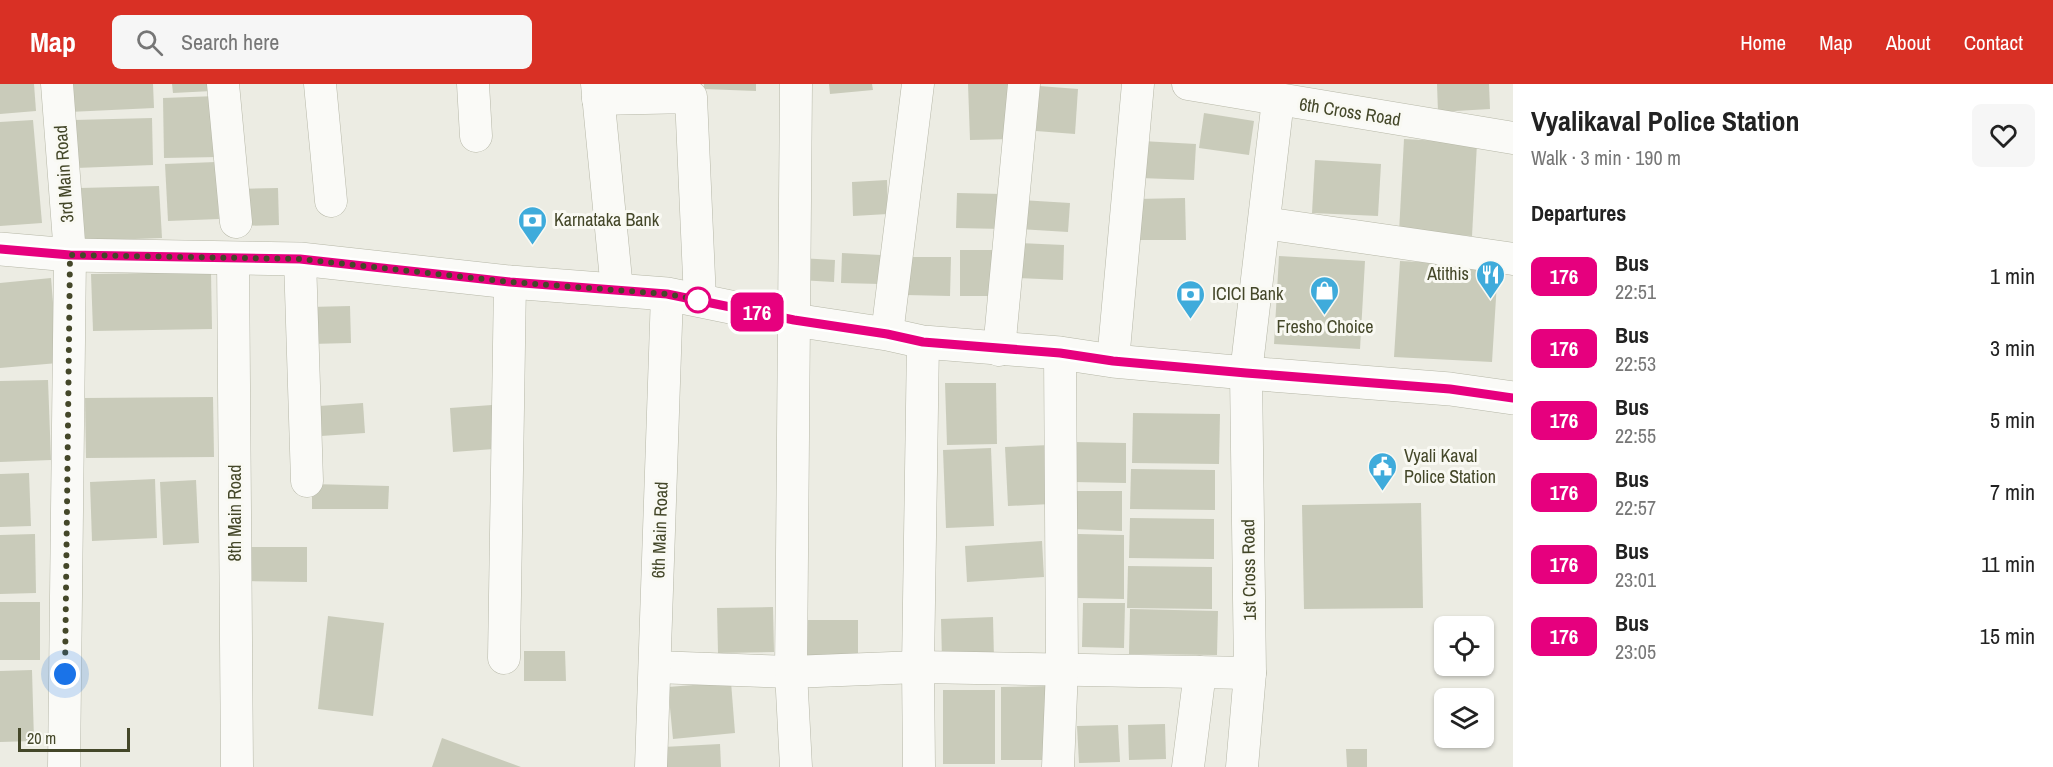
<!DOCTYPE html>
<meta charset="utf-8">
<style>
:root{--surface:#fff;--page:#f6f6f6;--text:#222;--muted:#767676;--accent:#d93025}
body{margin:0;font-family:"Archivo Narrow",sans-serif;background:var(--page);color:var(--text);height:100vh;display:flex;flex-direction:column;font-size:22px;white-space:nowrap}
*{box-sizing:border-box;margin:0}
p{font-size:20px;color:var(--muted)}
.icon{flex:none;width:33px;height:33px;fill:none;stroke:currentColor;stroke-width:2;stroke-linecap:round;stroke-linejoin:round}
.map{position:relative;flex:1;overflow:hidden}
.side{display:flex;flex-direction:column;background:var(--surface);width:540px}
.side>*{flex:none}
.badge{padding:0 12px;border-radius:9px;font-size:21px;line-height:39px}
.fabs{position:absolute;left:1434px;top:532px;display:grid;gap:12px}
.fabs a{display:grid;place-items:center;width:60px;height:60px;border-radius:9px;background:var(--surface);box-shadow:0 2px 4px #0004;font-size:30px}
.scale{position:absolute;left:18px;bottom:15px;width:112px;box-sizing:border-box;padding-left:6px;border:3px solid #444729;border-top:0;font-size:16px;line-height:21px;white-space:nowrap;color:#444729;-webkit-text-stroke:4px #f9f9f3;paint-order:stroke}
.you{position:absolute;width:30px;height:30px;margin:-15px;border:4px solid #fff;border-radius:50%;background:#1a73e8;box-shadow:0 0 0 9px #1a73e833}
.map>.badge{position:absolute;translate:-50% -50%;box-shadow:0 0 0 3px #fff}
h2{padding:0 18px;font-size:22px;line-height:54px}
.round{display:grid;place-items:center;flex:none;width:63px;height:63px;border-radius:9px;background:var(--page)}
.headline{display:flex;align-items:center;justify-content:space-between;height:102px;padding:0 18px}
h1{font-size:28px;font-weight:700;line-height:45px}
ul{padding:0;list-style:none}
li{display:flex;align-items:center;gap:18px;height:72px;padding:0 18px}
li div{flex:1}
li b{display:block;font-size:22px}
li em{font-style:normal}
li .badge{min-width:66px;font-weight:700;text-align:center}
header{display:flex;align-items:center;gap:36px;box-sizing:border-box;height:84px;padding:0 30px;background:var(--accent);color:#fff}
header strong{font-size:28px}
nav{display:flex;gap:33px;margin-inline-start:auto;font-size:21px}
.search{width:420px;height:54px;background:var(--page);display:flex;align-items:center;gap:15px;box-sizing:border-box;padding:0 21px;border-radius:9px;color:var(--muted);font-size:22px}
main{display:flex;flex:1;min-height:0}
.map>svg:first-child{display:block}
.building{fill:#c9cbba}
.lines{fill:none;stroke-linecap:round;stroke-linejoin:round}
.minor-casing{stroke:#b6b7a7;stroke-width:33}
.tertiary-casing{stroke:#b6b7a7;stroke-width:34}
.minor{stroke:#fafaf7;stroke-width:32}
.tertiary{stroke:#fafaf7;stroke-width:33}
.line-casing{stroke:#fff;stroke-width:14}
.line{stroke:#e6007e;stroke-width:9}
.walk{stroke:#444729;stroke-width:6;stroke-dasharray:0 10.8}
.stop-dot{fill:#fff;stroke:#e6007e;stroke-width:3}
.labels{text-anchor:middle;stroke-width:6;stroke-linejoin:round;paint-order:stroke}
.street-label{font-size:18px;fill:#444729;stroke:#f9f9f3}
.poi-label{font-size:18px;fill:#444729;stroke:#f9f9f3;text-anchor:start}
</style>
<header>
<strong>Map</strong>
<div class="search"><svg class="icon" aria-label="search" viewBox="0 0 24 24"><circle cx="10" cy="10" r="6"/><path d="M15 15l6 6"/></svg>Search here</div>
<nav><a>Home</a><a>Map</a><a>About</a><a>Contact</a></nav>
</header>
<main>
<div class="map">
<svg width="1513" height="683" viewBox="0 0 1513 683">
<rect width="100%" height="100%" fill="#ecece3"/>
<g class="building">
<polygon points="0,0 34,0 36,27 0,30"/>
<polygon points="68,0 153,0 154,24 69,28"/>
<polygon points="172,0 212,0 212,7 173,9"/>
<polygon points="704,0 756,0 756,7 704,5"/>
<polygon points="829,0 872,0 873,6 830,10"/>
<polygon points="968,0 1010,0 1012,55 970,56"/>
<polygon points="1437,0 1489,0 1490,25 1438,28"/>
<polygon points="1039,2 1078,5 1075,50 1036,47"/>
<polygon points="217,12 219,73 164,74 163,14"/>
<polygon points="1204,29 1254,37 1249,71 1199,64"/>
<polygon points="152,34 153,81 76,84 74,36"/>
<polygon points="33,36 42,139 0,142 0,38"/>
<polygon points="1404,55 1477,59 1472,152 1399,148"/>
<polygon points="1142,57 1196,60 1194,96 1140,94"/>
<polygon points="1315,76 1381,80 1378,132 1312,129"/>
<polygon points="216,78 219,135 168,137 165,80"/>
<polygon points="887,96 888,130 853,132 852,98"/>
<polygon points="159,102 162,154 82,157 80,104"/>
<polygon points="278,104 279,141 240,142 238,105"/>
<polygon points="957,109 1003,110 1003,145 956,144"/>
<polygon points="1185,114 1186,156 1136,156 1136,115"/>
<polygon points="1021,116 1070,119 1068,148 1019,145"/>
<polygon points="1019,159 1064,161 1063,196 1018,194"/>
<rect x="960" y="166" width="37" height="46"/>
<polygon points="842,169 881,171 880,200 841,199"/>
<polygon points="1279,172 1365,177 1360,265 1274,260"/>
<polygon points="906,173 951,173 950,212 906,211"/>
<polygon points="799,174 835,176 834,198 799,196"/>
<polygon points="1400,177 1498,182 1492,278 1394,273"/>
<polygon points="211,188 212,245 93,247 91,190"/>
<polygon points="51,194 58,279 0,284 0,199"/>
<polygon points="350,222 351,259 310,260 309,223"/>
<polygon points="48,296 51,376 0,378 0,297"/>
<polygon points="945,299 996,299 997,360 947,361"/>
<polygon points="213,313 214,373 86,374 85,314"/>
<polygon points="363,319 365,349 321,352 319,322"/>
<polygon points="492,321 494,365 453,368 450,324"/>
<polygon points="1133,329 1220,330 1219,380 1132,379"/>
<polygon points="1073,358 1126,359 1126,399 1073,398"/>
<polygon points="1049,361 1051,420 1008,422 1005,363"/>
<polygon points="991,364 994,442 946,444 943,366"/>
<polygon points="1131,385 1215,386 1215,426 1130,425"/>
<polygon points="29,389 31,442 0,443 0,390"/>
<polygon points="155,395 157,454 92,457 90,398"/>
<polygon points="196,396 199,459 163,461 160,398"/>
<polygon points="312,400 389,402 388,425 312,425"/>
<polygon points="1074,407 1122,407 1122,447 1073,445"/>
<polygon points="1421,419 1423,524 1304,525 1302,421"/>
<polygon points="1130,434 1214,435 1214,475 1129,474"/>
<polygon points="35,450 36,509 0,510 0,451"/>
<polygon points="1078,450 1124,451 1124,515 1077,514"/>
<polygon points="1042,457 1044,493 967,498 965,462"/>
<polygon points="244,463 307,463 307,498 243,497"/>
<polygon points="1128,482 1212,483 1212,525 1127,524"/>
<rect x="0" y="518" width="40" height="58"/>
<polygon points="1083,519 1125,519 1124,564 1082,563"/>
<polygon points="773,523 774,568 718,569 717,524"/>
<polygon points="1130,525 1218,527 1217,571 1129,570"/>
<polygon points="328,532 384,539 373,632 318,625"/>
<polygon points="993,533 994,575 942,576 941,535"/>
<polygon points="805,536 858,536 858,572 805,571"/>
<polygon points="524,567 565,567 566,597 524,597"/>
<polygon points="32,586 34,657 0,658 0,587"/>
<polygon points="731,598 735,649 673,655 668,603"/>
<polygon points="1047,602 1048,676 1001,676 1001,603"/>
<rect x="943" y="606" width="52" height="74"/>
<polygon points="1165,640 1166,675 1129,676 1128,641"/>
<polygon points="1118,641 1120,678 1079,679 1077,642"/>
<polygon points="442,654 521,683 432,683"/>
<polygon points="720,660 721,683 664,683 663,663"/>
<polygon points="1346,665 1367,665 1367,683 1347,683"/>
</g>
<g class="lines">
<defs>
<g id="minor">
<polyline points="57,0 70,171 64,683"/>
<polyline points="223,0 236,138"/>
<polyline points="320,0 331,117"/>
<polyline points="473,0 476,52"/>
<polyline points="597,0 617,206"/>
<polyline points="1188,0 1513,54"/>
<polyline points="598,15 691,13 700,216"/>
<polyline points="1264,139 1513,175"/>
<polyline points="233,174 237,683"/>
<polyline points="300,175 307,397"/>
<polyline points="887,250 918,0"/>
<polyline points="999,266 1024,0"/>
<polyline points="1113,277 1138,0"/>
<polyline points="504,574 510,198"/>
<polyline points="655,583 791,588 918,583 1250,589"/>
<polyline points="651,683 667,210"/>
<polyline points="796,683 791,588 796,0"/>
<polyline points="919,683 918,583 923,258"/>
<polyline points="1058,683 1062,585 1060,269"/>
<polyline points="1188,683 1200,588"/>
<polyline points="1242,683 1250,589 1246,289 1278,16"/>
</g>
<polyline id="tertiary" points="0,165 70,171 300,175 510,198 667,210 794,236 887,250 923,258 1060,269 1113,277 1246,289 1450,305 1513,314"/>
</defs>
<use href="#minor" class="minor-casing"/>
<use href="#tertiary" class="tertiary-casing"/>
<use href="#minor" class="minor"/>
<use href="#tertiary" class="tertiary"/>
</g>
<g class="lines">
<defs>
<polyline id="line" points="0,165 70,171 300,175 510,198 667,210 794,236 887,250 923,258 1060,269 1113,277 1246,289 1450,305 1513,314"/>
</defs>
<use href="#line" class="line-casing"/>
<use href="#line" class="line"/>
<polyline class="walk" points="65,590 70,171 300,175 510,198 667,210 700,216 698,216"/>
</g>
<defs>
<symbol id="bank-pin" viewBox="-11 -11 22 30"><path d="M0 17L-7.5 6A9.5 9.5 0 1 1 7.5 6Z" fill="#3fabdb" stroke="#f9f9f3"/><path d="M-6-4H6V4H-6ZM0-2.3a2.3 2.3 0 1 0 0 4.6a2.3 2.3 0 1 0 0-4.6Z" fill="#fff"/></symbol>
<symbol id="restaurant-pin" viewBox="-11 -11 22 30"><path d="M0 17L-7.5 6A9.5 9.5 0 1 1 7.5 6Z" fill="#3fabdb" stroke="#f9f9f3"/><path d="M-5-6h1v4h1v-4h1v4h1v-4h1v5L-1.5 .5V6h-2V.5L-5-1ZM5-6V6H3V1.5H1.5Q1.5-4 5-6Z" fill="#fff"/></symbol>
<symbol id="shop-pin" viewBox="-11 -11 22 30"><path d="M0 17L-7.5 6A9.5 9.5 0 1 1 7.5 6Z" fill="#3fabdb" stroke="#f9f9f3"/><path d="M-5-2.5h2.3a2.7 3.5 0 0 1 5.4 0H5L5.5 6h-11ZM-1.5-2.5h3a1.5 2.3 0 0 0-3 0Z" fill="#fff"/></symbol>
<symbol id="civic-pin" viewBox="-11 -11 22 30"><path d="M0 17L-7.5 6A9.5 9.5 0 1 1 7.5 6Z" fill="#3fabdb" stroke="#f9f9f3"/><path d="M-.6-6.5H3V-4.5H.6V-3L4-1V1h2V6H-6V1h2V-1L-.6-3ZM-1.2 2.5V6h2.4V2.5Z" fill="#fff"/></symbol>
</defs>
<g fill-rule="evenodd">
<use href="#bank-pin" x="516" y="120" width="33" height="45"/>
<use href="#restaurant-pin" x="1474" y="174" width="33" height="45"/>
<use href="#shop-pin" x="1308" y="190" width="33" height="45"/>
<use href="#bank-pin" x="1174" y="194" width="33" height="45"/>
<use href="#civic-pin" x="1366" y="366" width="33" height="45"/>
</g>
<circle class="stop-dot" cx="698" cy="216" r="12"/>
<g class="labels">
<g class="street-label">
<text transform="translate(1350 28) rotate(9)" y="6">6th Cross Road</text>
<text transform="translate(64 90) rotate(-94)" y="6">3rd Main Road</text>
<text transform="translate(235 429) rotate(-90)" y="6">8th Main Road</text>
<text transform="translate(660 446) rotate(-88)" y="6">6th Main Road</text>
<text transform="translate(1249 486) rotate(-91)" y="6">1st Cross Road</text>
</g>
<g class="poi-label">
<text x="554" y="142">Karnataka Bank</text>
<text x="1469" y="196" text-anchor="end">Atithis</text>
<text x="1212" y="216">ICICI Bank</text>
<text x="1325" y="249" text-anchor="middle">Fresho Choice</text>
<text x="1404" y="378">Vyali Kaval<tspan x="1404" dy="21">Police Station</tspan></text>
</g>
</g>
</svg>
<div class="fabs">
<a><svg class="icon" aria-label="locate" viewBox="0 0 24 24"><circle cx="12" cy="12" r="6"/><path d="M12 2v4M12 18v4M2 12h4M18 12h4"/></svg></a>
<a><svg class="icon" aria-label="layers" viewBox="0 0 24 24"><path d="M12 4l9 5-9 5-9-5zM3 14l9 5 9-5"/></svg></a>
</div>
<div class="scale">20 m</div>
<div class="you" style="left:65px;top:590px"></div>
<b class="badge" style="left:757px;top:228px;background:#e6007e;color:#fff">176</b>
</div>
<section class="side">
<div class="headline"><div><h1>Vyalikaval Police Station</h1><p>Walk · 3 min · 190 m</p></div><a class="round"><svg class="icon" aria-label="heart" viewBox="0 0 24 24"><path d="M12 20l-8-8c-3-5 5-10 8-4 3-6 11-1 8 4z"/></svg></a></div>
<h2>Departures</h2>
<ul>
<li><span class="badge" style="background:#e6007e;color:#fff">176</span><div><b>Bus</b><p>22:51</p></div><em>1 min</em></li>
<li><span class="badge" style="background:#e6007e;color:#fff">176</span><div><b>Bus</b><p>22:53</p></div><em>3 min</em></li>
<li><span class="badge" style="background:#e6007e;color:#fff">176</span><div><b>Bus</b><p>22:55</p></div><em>5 min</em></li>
<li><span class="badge" style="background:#e6007e;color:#fff">176</span><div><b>Bus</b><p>22:57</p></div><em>7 min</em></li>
<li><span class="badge" style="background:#e6007e;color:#fff">176</span><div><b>Bus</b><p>23:01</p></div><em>11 min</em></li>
<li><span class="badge" style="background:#e6007e;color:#fff">176</span><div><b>Bus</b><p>23:05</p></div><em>15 min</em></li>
</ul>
</section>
</main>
